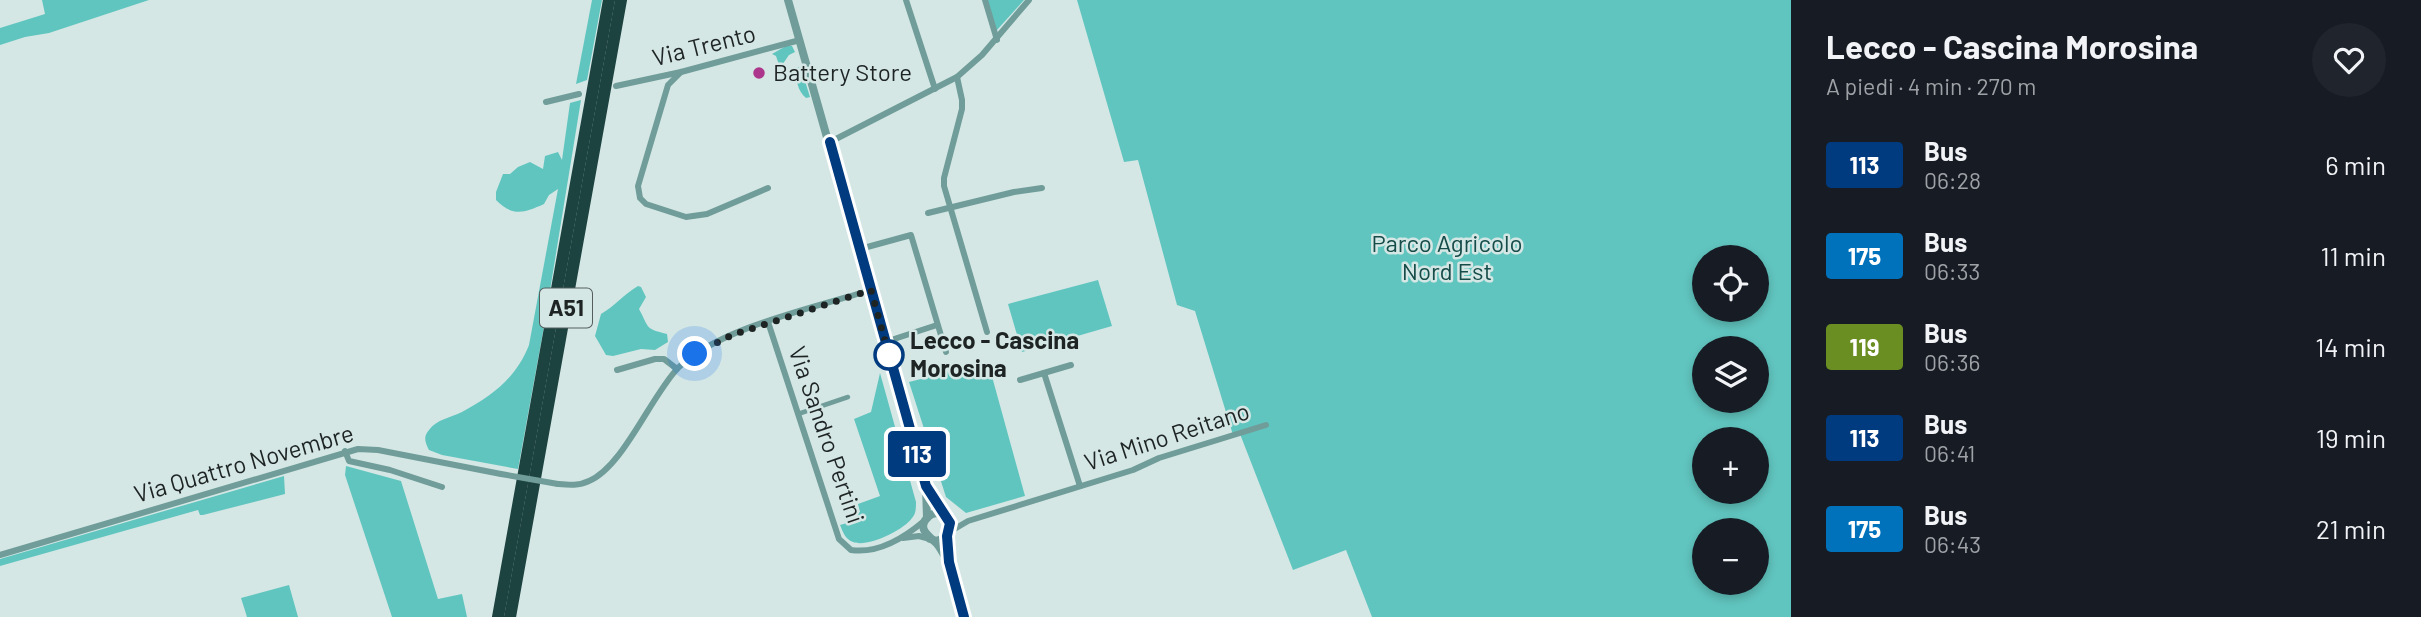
<!DOCTYPE html>
<html lang="it">
<meta charset="utf-8">
<style>
:root{--surface:#171b24;--page:#20242c;--text:#f1f3f6;--muted:#9ea1a6}
body{margin:0;font-family:Barlow,sans-serif;background:var(--page);color:var(--text);height:100vh;display:flex;flex-direction:column;font-size:26px;white-space:nowrap}
*{box-sizing:border-box;margin:0}
p{font-size:23px;color:var(--muted)}
.icon{flex:none;width:38px;height:38px;fill:none;stroke:currentColor;stroke-width:2;stroke-linecap:round;stroke-linejoin:round}
.map{position:relative;flex:1;overflow:hidden}
.panel{display:flex;flex-direction:column;background:var(--surface);width:630px}
.panel>*{flex:none}
.badge{padding:0 14px;border-radius:5px;font-size:24px;line-height:46px}
.controls{position:absolute;left:1692px;top:245px;display:grid;gap:14px}
.controls a{display:grid;place-items:center;width:77px;height:77px;border-radius:50%;background:var(--surface);box-shadow:0 4px 10px #0003;font-size:35px}
.you{position:absolute;width:35px;height:35px;margin:-18px;border:5px solid #fff;border-radius:50%;background:#1a73e8;box-shadow:0 0 0 10px #1a73e833}
.map>.badge{position:absolute;translate:-50% -50%;box-shadow:0 0 0 4px #fff}
.round{display:grid;place-items:center;flex:none;width:74px;height:74px;border-radius:37px;background:var(--page)}
.summary{display:flex;align-items:center;justify-content:space-between;height:119px;padding:0 35px}
h1{font-size:33px;font-weight:700;line-height:52px}
ul{padding:0;list-style:none}
li{display:flex;align-items:center;gap:21px;height:91px;padding:0 35px}
li div{flex:1}
li b{display:block;font-size:26px}
li em{font-style:normal}
li .badge{min-width:77px;font-weight:700;text-align:center}
main{display:flex;flex:1;min-height:0}
.map>svg:first-child{display:block}
.green{fill:#61c5bf;fill-rule:evenodd}
.lines{fill:none;stroke-linecap:round;stroke-linejoin:round}
.pedestrian{stroke:#709d99;stroke-width:4.5}
.minor{stroke:#709d99;stroke-width:6}
.tertiary{stroke:#709d99;stroke-width:8}
.motorway{stroke:#1d4340;stroke-width:12}
.minor-bridge{stroke:#709d99;stroke-width:6}
.line-casing{stroke:#fff;stroke-width:16}
.line{stroke:#003b80;stroke-width:10}
.walk{stroke:#1d2423;stroke-width:7;stroke-dasharray:0 12.6}
.poi-dot{fill:#ad368d;stroke:#d4e7e5;stroke-width:2.5}
.stop-dot{fill:#fff;stroke:#003b80;stroke-width:3.5}
.labels{text-anchor:middle;stroke-width:5;stroke-linejoin:round;paint-order:stroke}
.shield{fill:#d4e7e5;stroke:#545e5d;stroke-width:2}
.shield-label{font-size:23px;font-weight:bold;fill:#1d2423}
.street-label{font-size:24px;fill:#1d2423;stroke:#d4e7e5}
.poi-label{font-size:24px;fill:#1d2423;stroke:#d4e7e5;text-anchor:start}
.park-label{font-size:24px;fill:#154b48;stroke:#d4e7e5}
.stop-label{font-size:24px;font-weight:bold;fill:#1d2423;stroke:#d4e7e5;text-anchor:start}
</style>
<main>
<div class="map">
<svg width="1791" height="617" viewBox="0 0 1791 617">
<rect width="100%" height="100%" fill="#d4e7e5"/>
<g class="green">
<polygon points="42,0 149,0 49,33 25,37 0,45 0,28 45,14"/>
<polygon points="592,0 602,0 587,80 576,84"/>
<polygon points="986,0 1024,0 997,30 994,28"/>
<path d="M 1077,0 L 1791,0 L 1791,617 L 1372,617 L 1346,550 L 1293,570 L 1240,434 L 1233,435 L 1195,311 L 1177,305 L 1138,160 L 1124,162 ZM 1704,257 L 1757,257 L 1757,310 L 1704,310 ZM 1704,348 L 1757,348 L 1757,401 L 1704,401 ZM 1704,439 L 1757,439 L 1757,492 L 1704,492 ZM 1704,530 L 1757,530 L 1757,583 L 1704,583 Z"/>
<polygon points="786,46 792,46 795,52 789,55 780,68 776,56 772,54"/>
<path d="M 798,67 L 801,68 L 810,97 L 806,98 C 798,92 794,77 798,67 Z"/>
<path d="M 581,100 L 545,321 L 518,469 L 442,455 L 429,450 C 425,442 423,437 429,430 C 437,419 450,418 462,412 C 493,395 516,378 529,345 L 558,189 L 549,195 L 544,204 C 524,213 513,217 496,200 L 496,192 L 503,174 L 510,174 L 518,167 L 530,162 L 543,169 L 545,156 L 558,152 L 562,160 L 570,103 Z"/>
<polygon points="1098,280 1112,326 1022,352 1008,304"/>
<path d="M 638,286 L 641,287 L 646,297 L 639,309 C 650,329 644,328 667,334 L 668,342 L 655,350 L 641,349 L 613,356 L 606,355 L 595,336 L 601,314 C 615,306 624,294 638,286 Z"/>
<polygon points="988,362 1025,496 966,513 946,497 909,382"/>
<path d="M 880,373 L 916,502 C 916,508 916,514 912,518 C 904,530 867,548 853,542 C 845,539 843,532 840,525 L 854,521 L 852,515 L 860,512 L 858,504 L 880,496 L 854,419 L 871,412 Z"/>
<polygon points="346,466 401,481 438,599 462,594 467,617 392,617 345,475"/>
<polygon points="284,476 285,494 203,515 200,515 198,510 0,566 0,559"/>
<polygon points="289,585 298,617 247,617 241,598"/>
</g>
<g class="lines">
<polyline class="pedestrian" points="798,414 848,397"/>
<g class="minor">
<polyline points="906,0 935,89"/>
<polyline points="985,0 997,40"/>
<polyline points="681,72 668,85 638,186 640,198 646,204 686,217 707,214 768,188"/>
<polyline points="957,77 962,100 962,109 944,178 944,186 987,332"/>
<polyline points="616,86 681,72 800,40"/>
<polyline points="546,102 579,94"/>
<polyline points="830,142 957,77 982,55 1029,0"/>
<polyline points="928,213 1014,192 1042,188"/>
<polyline points="860,249 911,235 946,352"/>
<path d="M 768,322 L 839,539 L 851,550 C 878,554 904,538 924,521"/>
<polyline points="885,342 937,325"/>
<polyline points="617,370 655,359 664,359 677,369"/>
<polyline points="1044,373 1080,486"/>
<polyline points="1020,380 1071,365"/>
<polyline points="345,451 349,461 390,470 442,487"/>
<path d="M 558,484 C 569,485 579,486 589,481 C 623,467 651,396 678,368 C 718,328 816,307 871,290"/>
<polyline points="951,531 968,521 1133,470 1159,458 1266,425"/>
<polyline points="903,538 919,536 930,539"/>
<polyline points="0,555 358,449 378,450 501,474"/>
</g>
<g class="tertiary">
<polyline points="788,0 926,486 927,518"/>
<polyline points="927,489 948,519 951,528 944,538 937,541 930,539"/>
<path d="M 944,515 C 938,513 933,512 928,517 C 915,529 931,537 938,545 C 941,549 944,555 947,560"/>
<polyline points="947,536 949,562 964,617"/>
</g>
<g class="motorway">
<polyline points="498,617 609,0"/>
<polyline points="510,617 621,0"/>
</g>
<polyline class="minor-bridge" points="501,474 558,484"/>
</g>
<g class="lines">
<defs>
<polyline id="line" points="830,142 926,486 950,523 947,536 949,562 964,617"/>
</defs>
<use href="#line" class="line-casing"/>
<use href="#line" class="line"/>
<polyline class="walk" points="695,354 732,335 871,290 892,366 889,355"/>
</g>
<circle class="poi-dot" cx="759" cy="73" r="7"/>
<circle class="stop-dot" cx="889" cy="355" r="14"/>
<g class="labels">
<rect class="shield" x="540" y="288.5" width="52" height="39" rx="5"/>
<g class="shield-label">
<text x="566" y="316">A51</text>
</g>
<g class="street-label">
<text transform="translate(704 46) rotate(-14)" y="8">Via Trento</text>
<text transform="translate(826 435) rotate(71)" y="8">Via Sandro Pertini</text>
<text transform="translate(1167 437) rotate(-18)" y="8">Via Mino Reitano</text>
<text transform="translate(244 464) rotate(-16)" y="8">Via Quattro Novembre</text>
</g>
<g class="poi-label">
<text x="773" y="81">Battery Store</text>
</g>
<g class="park-label">
<text x="1447" y="252">Parco Agricolo<tspan x="1447" dy="28">Nord Est</tspan></text>
</g>
<g class="stop-label">
<text x="910" y="349">Lecco - Cascina<tspan x="910" dy="28">Morosina</tspan></text>
</g>
</g>
</svg>
<div class="controls">
<a><svg class="icon" aria-label="locate" viewBox="0 0 24 24"><circle cx="12" cy="12" r="6"/><path d="M12 2v4M12 18v4M2 12h4M18 12h4"/></svg></a>
<a><svg class="icon" aria-label="layers" viewBox="0 0 24 24"><path d="M12 4l9 5-9 5-9-5zM3 14l9 5 9-5"/></svg></a>
<a>+</a>
<a>−</a>
</div>
<div class="you" style="left:695px;top:354px"></div>
<b class="badge" style="left:917px;top:454px;background:#003b80;color:#fff">113</b>
</div>
<section class="panel">
<div class="summary"><div><h1>Lecco - Cascina Morosina</h1><p>A piedi · 4 min · 270 m</p></div><a class="round"><svg class="icon" aria-label="heart" viewBox="0 0 24 24"><path d="M12 20l-8-8c-3-5 5-10 8-4 3-6 11-1 8 4z"/></svg></a></div>
<ul>
<li><span class="badge" style="background:#003b80;color:#fff">113</span><div><b>Bus</b><p>06:28</p></div><em>6 min</em></li>
<li><span class="badge" style="background:#0072bc;color:#fff">175</span><div><b>Bus</b><p>06:33</p></div><em>11 min</em></li>
<li><span class="badge" style="background:#6b8e23;color:#fff">119</span><div><b>Bus</b><p>06:36</p></div><em>14 min</em></li>
<li><span class="badge" style="background:#003b80;color:#fff">113</span><div><b>Bus</b><p>06:41</p></div><em>19 min</em></li>
<li><span class="badge" style="background:#0072bc;color:#fff">175</span><div><b>Bus</b><p>06:43</p></div><em>21 min</em></li>
</ul>
</section>
</main>
